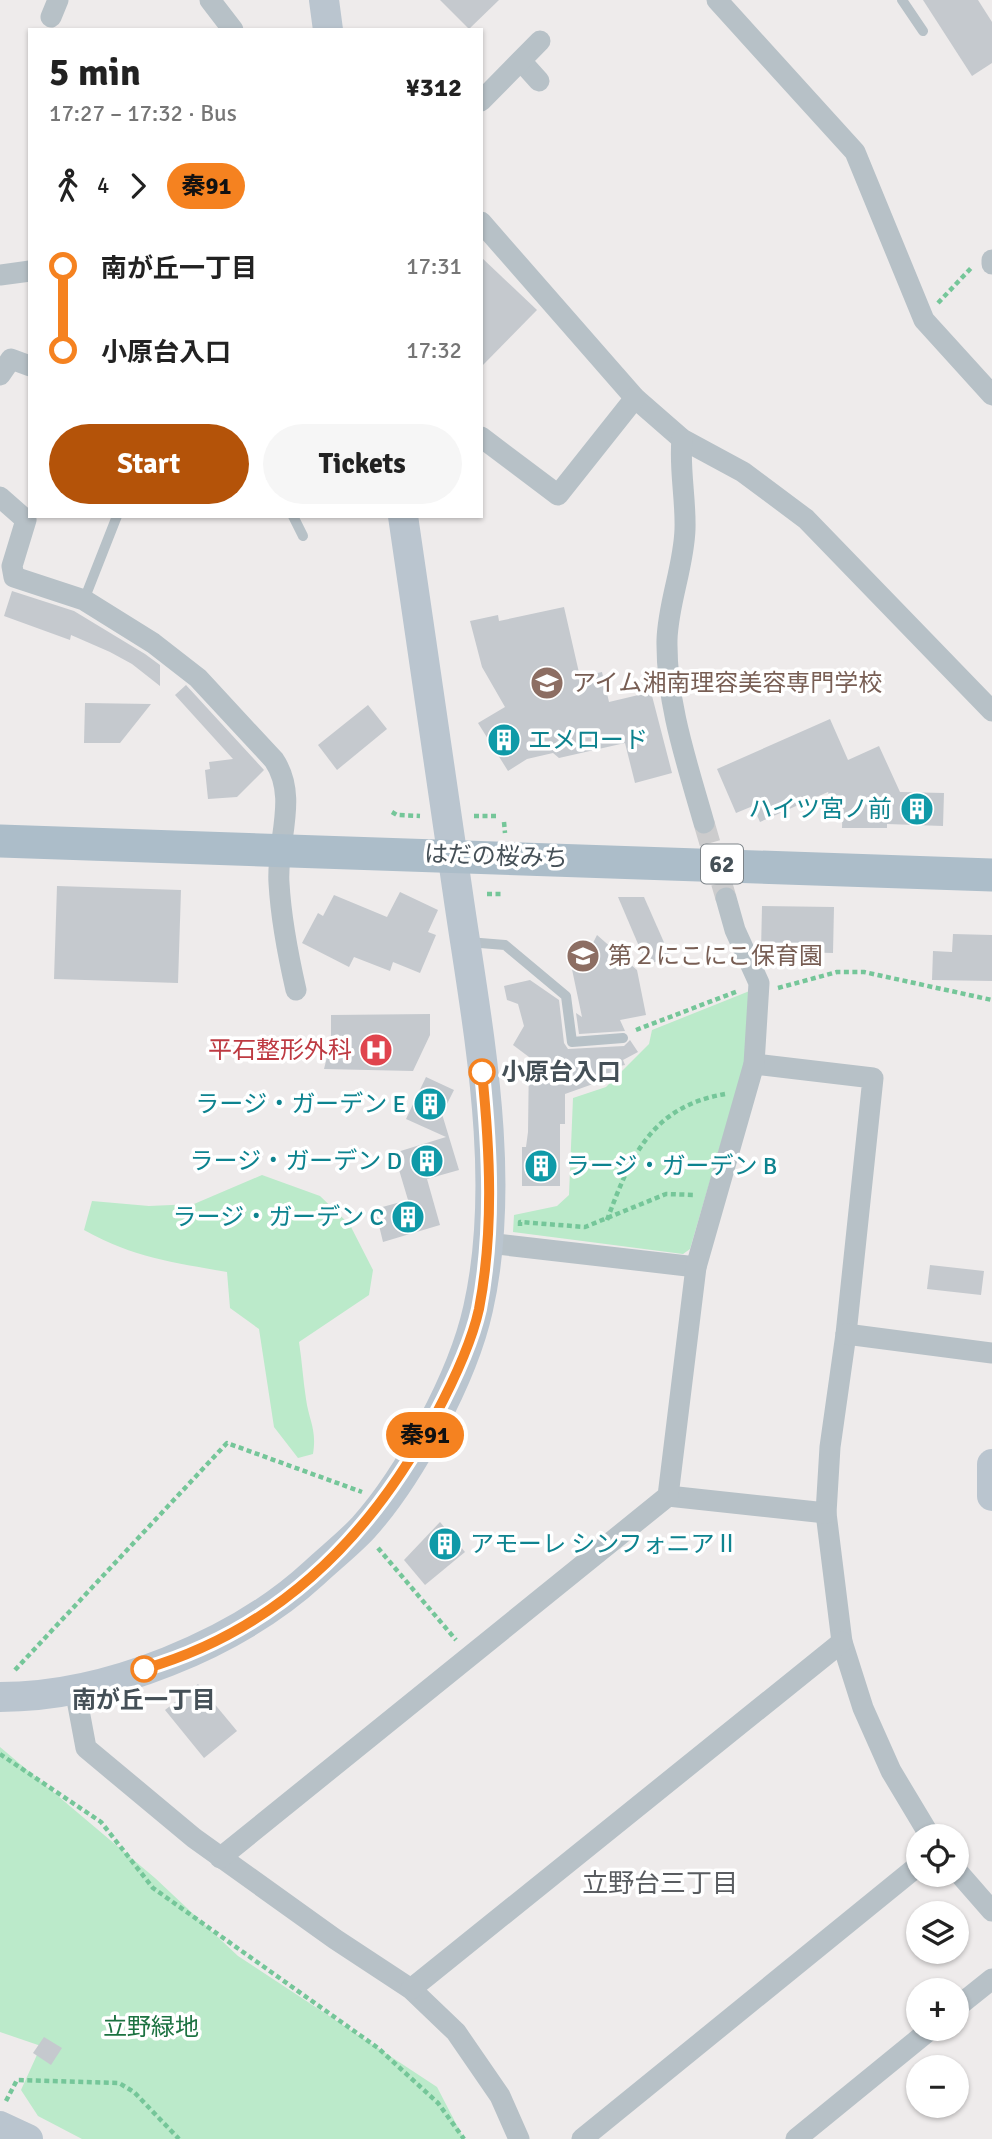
<!DOCTYPE html>
<meta charset="utf-8">
<style>
:root{--surface:#fff;--page:#f6f6f6;--text:#222;--muted:#767676;--accent:#b45309}
body{margin:0;font-family:Signika,"Noto Sans JP",sans-serif;background:var(--page);color:var(--text);height:100vh;display:flex;flex-direction:column;font-size:26px;white-space:nowrap}
*{box-sizing:border-box;margin:0}
p{font-size:23px;color:var(--muted)}
.icon{flex:none;width:38px;height:38px;fill:none;stroke:currentColor;stroke-width:2;stroke-linecap:round;stroke-linejoin:round}
.map{position:relative;flex:1;overflow:hidden}
.side{position:absolute;left:28px;top:28px;width:455px;height:490px;display:flex;flex-direction:column;background:var(--surface);border-radius:0px;box-shadow:0 2px 5px #0004}
.side>*{flex:none}
.badge{padding:0 14px;border-radius:23px;font-size:24px;line-height:46px}
.tools{position:absolute;left:906px;top:1824px;display:grid;gap:14px}
.tools a{display:grid;place-items:center;width:63px;height:63px;border-radius:50%;background:var(--surface);box-shadow:0 2px 5px #0004;font-size:35px}
.map>.badge{position:absolute;translate:-50% -50%;box-shadow:0 0 0 4px #fff}
.legs{display:flex;align-items:center;gap:10px;height:77px;padding:0 21px;font-size:23px}
.legs p{margin-inline-start:auto}
.headline{display:flex;align-items:center;justify-content:space-between;height:119px;padding:0 21px}
h1{font-size:38px;font-weight:800;line-height:52px}
.primary-button{display:flex;gap:14px;margin-top:auto;padding:14px 21px}
.primary-button a{flex:1;height:80px;border-radius:42px;background:var(--accent);color:#fff;font-size:28px;font-weight:800;line-height:80px;text-align:center}
.primary-button a+a{background:var(--page);color:var(--text)}
ul{padding:0 21px;list-style:none}
li{display:flex;align-items:center;gap:24px;height:84px;font-size:26px}
li i{display:grid;place-items:center;width:10px;height:100%;margin:0 9px;background:currentColor}
li i::after{content:'';width:18px;height:18px;margin:-9px;border:5px solid;border-radius:50%;background:var(--surface)}
li p{margin-inline-start:auto}
li:first-child i{background:linear-gradient(#0000 50%,currentColor 0)}
li:last-child i{background:linear-gradient(currentColor 50%,#0000 0)}
.map>svg:first-child{display:block}
.green{fill:#bbeaca}
.building{fill:#c5c9ce}
.lines{fill:none;stroke-linecap:round;stroke-linejoin:round}
.street-tunnel{stroke:#cccccd;stroke-width:21;stroke-dasharray:21 10;stroke-linecap:butt}
.path{stroke:#75c699;stroke-width:4.5;stroke-dasharray:5 3.5;stroke-linecap:butt}
.lane{stroke:#b7c1c7;stroke-width:10}
.street{stroke:#b7c1c7;stroke-width:21}
.secondary{stroke:#bac5cf;stroke-width:30}
.primary{stroke:#acbdc9;stroke-width:33}
.line-1-casing{stroke:#fff;stroke-width:16}
.line-1{stroke:#f58220;stroke-width:10}
.stop-1-dot{fill:#fff;stroke:#f58220;stroke-width:3.5}
.labels{text-anchor:middle;stroke-width:7;stroke-linejoin:round;paint-order:stroke}
.shield{fill:#fff;stroke:#7d8489;stroke-width:2}
.shield-label{font-size:23px;font-weight:bold;fill:#455057}
.education-label{font-size:24px;fill:#785e54;stroke:#fff;text-anchor:start}
.culture-label{font-size:24px;fill:#0d838f;stroke:#fff;text-anchor:end}
.street-label{font-size:24px;fill:#455057;stroke:#fff}
.health-label{font-size:24px;fill:#be3a42;stroke:#fff;text-anchor:end}
.stop-label{font-size:24px;font-weight:bold;fill:#455057;stroke:#fff;text-anchor:start}
.park-label{font-size:24px;fill:#1c7241;stroke:#fff}
.neighbourhood-label{font-size:26px;fill:#595c60;stroke:#fff}
</style>
<div class="map">
<svg width="992" height="2139" viewBox="0 0 992 2139">
<rect width="100%" height="100%" fill="#eeebeb"/>
<g class="green">
<polygon points="752,990 745,1061 690,1249 683,1254 513,1232 514,1215 557,1206 569,1195 573,1098 606,1087 649,1044 652,1030"/>
<path d="M 262,1175 L 320,1196 L 350,1225 L 373,1270 L 369,1295 L 299,1342 C 302,1361 303,1380 306,1399 C 309,1421 317,1429 313,1454 L 298,1458 L 274,1427 L 259,1329 L 230,1308 L 227,1272 C 171,1262 135,1258 84,1230 L 92,1201 L 149,1206 L 194,1204 Z"/>
<polygon points="0,1747 155,1878 238,1956 437,2087 464,2139 82,2139 38,2116 21,2090 41,2046 0,2032"/>
</g>
<g class="building">
<polygon points="440,0 499,0 469,29"/>
<polygon points="923,0 978,0 992,22 992,63 972,76"/>
<polygon points="481,257 537,310 481,367"/>
<polygon points="12,591 74,611 145,654 160,665 160,686 132,664 110,652 71,635 70,640 4,616"/>
<polygon points="564,607 580,677 602,672 609,702 651,692 672,773 635,783 625,743 559,758 553,753 527,759 508,771 478,723 505,707 482,667 470,621 498,615 499,621"/>
<polygon points="186,685 264,770 237,797 208,799 205,770 210,769 209,762 233,759 175,695"/>
<polygon points="85,703 151,704 120,743 84,743"/>
<polygon points="368,705 387,729 337,770 318,745"/>
<polygon points="830,719 848,760 879,746 900,792 944,793 943,826 887,824 887,828 842,828 843,795 831,800 828,792 760,822 753,806 736,813 717,769"/>
<polygon points="57,886 181,890 178,983 54,979"/>
<polygon points="400,892 438,910 428,932 436,935 420,973 393,962 390,971 354,957 349,967 302,943 318,913 323,916 334,895 387,917"/>
<polygon points="618,897 644,897 670,956 647,965"/>
<polygon points="762,906 834,907 833,953 761,951"/>
<polygon points="953,934 992,935 992,981 932,980 933,951 952,952"/>
<polygon points="597,935 637,970 646,1015 620,1020 625,1031 579,1034 576,1013 582,1017 569,955 589,951"/>
<polygon points="530,980 559,1000 564,1043 568,1049 624,1046 630,1040 638,1052 623,1060 625,1065 620,1066 621,1070 605,1074 607,1079 565,1094 565,1124 560,1124 560,1186 522,1186 522,1147 526,1147 528,1132 529,1057 513,1045 524,1026 518,1004 507,1000 504,986"/>
<polygon points="430,1014 430,1035 413,1071 324,1069 331,1041 331,1015"/>
<polygon points="426,1077 454,1090 442,1114 459,1170 427,1179 440,1225 383,1242 375,1209 408,1200 394,1153 446,1137 406,1119"/>
<polygon points="930,1265 984,1271 981,1295 927,1289"/>
<polygon points="440,1522 465,1552 425,1585 404,1560"/>
<polygon points="198,1684 237,1731 204,1758 165,1710"/>
<polygon points="44,2037 62,2048 51,2065 33,2053"/>
</g>
<g class="lines">
<polyline class="street-tunnel" points="704,823 726,898"/>
<g class="path">
<polyline points="938,303 973,266"/>
<polyline points="392,812 397,815 420,816"/>
<polyline points="474,816 498,816"/>
<polyline points="504,822 505,833"/>
<polyline points="487,894 502,894"/>
<polyline points="778,988 837,972 864,972 992,1000"/>
<polyline points="636,1030 738,991"/>
<path d="M 607,1220 C 631,1156 651,1107 725,1094"/>
<polyline points="520,1226 520,1222 585,1227 666,1194 696,1195"/>
<polyline points="378,1548 456,1640"/>
<polyline points="15,1670 227,1443 362,1492"/>
<polyline points="0,1754 101,1822 153,1888 378,2048 438,2103 464,2139"/>
<polyline points="6,2101 17,2080 119,2083 134,2092 179,2139"/>
</g>
<g class="lane">
<polyline points="902,0 923,31"/>
<polyline points="293,516 303,536"/>
<polyline points="84,600 117,516"/>
<polyline points="468,942 505,945 566,996 572,1042 623,1038"/>
</g>
<g class="street">
<polyline points="210,0 233,30"/>
<polyline points="717,0 855,152 924,320 992,395"/>
<polyline points="51,17 58,0"/>
<polyline points="521,61 539,81"/>
<polyline points="481,101 540,41"/>
<polyline points="481,222 635,398 682,439 743,472 806,519 992,711"/>
<polyline points="992,260 992,264"/>
<polyline points="0,275 30,271"/>
<polyline points="0,375 11,359 30,366"/>
<polyline points="481,437 558,495 635,398"/>
<path d="M 682,439 C 679,468 686,499 685,529 C 684,566 668,603 667,640 C 666,703 687,763 704,823"/>
<path d="M 0,497 L 26,520 L 12,566 L 14,577 L 84,600 L 153,643 L 198,678 L 274,760 C 299,797 276,842 279,883 C 281,919 288,955 296,990"/>
<polyline points="754,1064 873,1078 846,1334 830,1447 826,1513 842,1642 863,1708 891,1771 930,1836"/>
<polyline points="488,1243 696,1267"/>
<polyline points="846,1334 992,1353"/>
<polyline points="668,1496 826,1513"/>
<polyline points="75,1689 86,1748 194,1838 335,1939 411,1989 456,2032 500,2096 519,2139"/>
<polyline points="220,1858 668,1496 696,1267 754,1064 759,983 735,930 726,898"/>
<polyline points="957,1871 992,1911"/>
<polyline points="411,1989 842,1642"/>
<polyline points="957,2007 992,1979"/>
<polyline points="582,2139 919,1865"/>
<polyline points="796,2139 932,2028"/>
</g>
<g class="secondary">
<polyline points="324,0 328,30"/>
<polyline points="992,1464 992,1496"/>
<path d="M 0,1697 C 106,1697 237,1644 314,1573 C 330,1558 348,1544 363,1528 C 409,1477 463,1377 478,1309 C 508,1177 477,1026 458,894 C 440,768 421,642 403,516"/>
<polyline points="0,2126 28,2139"/>
</g>
<polyline class="primary" points="0,841 992,875"/>
</g>
<g class="lines">
<defs>
<path id="line-1" d="M 144,1669 C 278,1630 371,1536 435,1416 C 452,1384 471,1345 479,1309 C 494,1231 490,1151 482,1072"/>
</defs>
<use href="#line-1" class="line-1-casing"/>
<use href="#line-1" class="line-1"/>
</g>
<defs>
<symbol id="university-disc" viewBox="-11 -11 22 22"><circle r="9.5" fill="#8d6e63" stroke="#fff"/><path d="M0-5L7-2L0 1L-7-2ZM-4 1L0 2.5L4 1V4Q0 6-4 4Z" fill="#fff"/></symbol>
<symbol id="building-disc" viewBox="-11 -11 22 22"><circle r="9.5" fill="#0f9aa8" stroke="#fff"/><path d="M-4-6H4V6H1V3H-1V6H-4ZM-2.5-4.3h1.7v1.8h-1.7ZM.8-4.3h1.7v1.8H.8ZM-2.5-1h1.7V.8h-1.7ZM.8-1h1.7V.8H.8Z" fill="#fff"/></symbol>
<symbol id="school-disc" viewBox="-11 -11 22 22"><circle r="9.5" fill="#8d6e63" stroke="#fff"/><path d="M0-5L7-2L0 1L-7-2ZM-4 1L0 2.5L4 1V4Q0 6-4 4Z" fill="#fff"/></symbol>
<symbol id="hospital-disc" viewBox="-11 -11 22 22"><circle r="9.5" fill="#e0444e" stroke="#fff"/><path d="M-5-5h3v3.5h4V-5h3V5h-3V1.5h-4V5h-3Z" fill="#fff"/></symbol>
</defs>
<g fill-rule="evenodd">
<use href="#university-disc" x="528" y="664" width="38" height="38"/>
<use href="#building-disc" x="485" y="721" width="38" height="38"/>
<use href="#building-disc" x="898" y="790" width="38" height="38"/>
<use href="#school-disc" x="564" y="937" width="38" height="38"/>
<use href="#hospital-disc" x="357" y="1031" width="38" height="38"/>
<use href="#building-disc" x="411" y="1085" width="38" height="38"/>
<use href="#building-disc" x="408" y="1142" width="38" height="38"/>
<use href="#building-disc" x="522" y="1147" width="38" height="38"/>
<use href="#building-disc" x="389" y="1198" width="38" height="38"/>
<use href="#building-disc" x="426" y="1525" width="38" height="38"/>
</g>
<g class="stop-1-dot">
<circle cx="482" cy="1072" r="12"/>
<circle cx="144" cy="1669" r="12"/>
</g>
<g class="labels">
<rect class="shield" x="701" y="844.5" width="42" height="39" rx="5"/>
<g class="shield-label">
<text x="722" y="872">62</text>
</g>
<g class="education-label">
<text x="572" y="691">アイム湘南理容美容専門学校</text>
<text x="608" y="964">第２にこにこ保育園</text>
</g>
<g class="culture-label">
<text x="528" y="748" text-anchor="start">エメロード</text>
<text x="892" y="817">ハイツ宮ノ前</text>
<text x="406" y="1112">ラージ・ガーデン E</text>
<text x="402" y="1169">ラージ・ガーデン D</text>
<text x="566" y="1174" text-anchor="start">ラージ・ガーデン B</text>
<text x="384" y="1225">ラージ・ガーデン C</text>
<text x="470" y="1552" text-anchor="start">アモーレ シンフォニアⅡ</text>
</g>
<g class="street-label">
<text transform="translate(496 856) rotate(2)" y="8">はだの桜みち</text>
</g>
<g class="health-label">
<text x="352" y="1058">平石整形外科</text>
</g>
<g class="stop-label">
<text x="501" y="1080">小原台入口</text>
<text x="144" y="1708" text-anchor="middle">南が丘一丁目</text>
</g>
<g class="park-label">
<text x="151" y="2035">立野緑地</text>
</g>
<g class="neighbourhood-label">
<text x="660" y="1892">立野台三丁目</text>
</g>
</g>
</svg>
<div class="tools">
<a><svg class="icon" aria-label="locate" viewBox="0 0 24 24"><circle cx="12" cy="12" r="6"/><path d="M12 2v4M12 18v4M2 12h4M18 12h4"/></svg></a>
<a><svg class="icon" aria-label="layers" viewBox="0 0 24 24"><path d="M12 4l9 5-9 5-9-5zM3 14l9 5 9-5"/></svg></a>
<a>+</a>
<a>−</a>
</div>
<b class="badge" style="left:425px;top:1435px;background:#f58220;color:#111">秦91</b>
<section class="side">
<div class="headline"><div><h1>5 min</h1><p>17:27 – 17:32 · Bus</p></div><b>¥312</b></div>
<div class="legs"><svg class="icon" aria-label="walk" viewBox="0 0 24 24"><circle cx="13" cy="4" r="2"/><path d="M13 8l-2 6 4 7M11 14l-3 7M7 12l3-4h3l4 4"/></svg>4<svg class="icon" aria-label="forward" viewBox="0 0 24 24"><path d="M9 5l7 7-7 7"/></svg><b class="badge" style="background:#f58220;color:#111">秦91</b></div>
<ul>
<li><i style="color:#f58220"></i><b>南が丘一丁目</b><p>17:31</p></li>
<li><i style="color:#f58220"></i><b>小原台入口</b><p>17:32</p></li>
</ul>
<div class="primary-button"><a>Start</a><a>Tickets</a></div>
</section>
</div>
